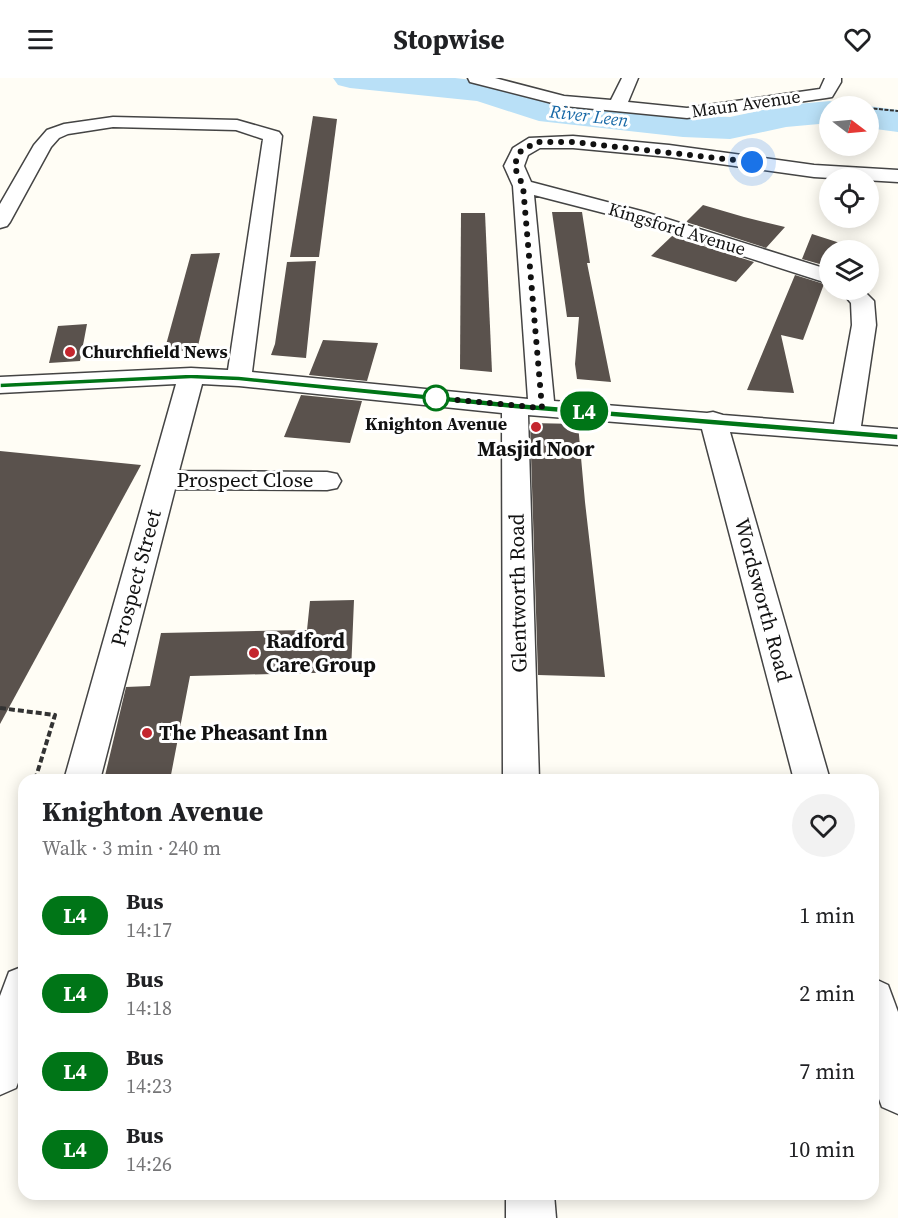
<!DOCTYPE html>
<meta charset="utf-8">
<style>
:root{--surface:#fff;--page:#f2f2f2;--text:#202124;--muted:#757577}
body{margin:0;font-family:"Source Serif 4",serif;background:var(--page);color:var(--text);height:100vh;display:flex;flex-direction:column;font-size:22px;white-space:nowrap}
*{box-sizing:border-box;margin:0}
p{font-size:20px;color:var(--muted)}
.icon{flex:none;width:33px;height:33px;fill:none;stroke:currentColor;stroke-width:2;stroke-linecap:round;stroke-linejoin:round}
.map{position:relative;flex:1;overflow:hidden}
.side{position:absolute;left:18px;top:696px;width:861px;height:426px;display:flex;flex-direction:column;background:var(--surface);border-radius:18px;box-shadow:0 3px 15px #0003}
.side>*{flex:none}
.badge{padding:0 12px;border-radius:20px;font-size:21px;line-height:39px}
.needle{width:39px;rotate:106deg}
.buttons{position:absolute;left:819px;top:18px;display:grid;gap:12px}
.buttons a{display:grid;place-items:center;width:60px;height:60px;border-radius:50%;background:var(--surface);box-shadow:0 3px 15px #0003;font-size:30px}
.you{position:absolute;width:30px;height:30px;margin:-15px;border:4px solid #fff;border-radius:50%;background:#1a73e8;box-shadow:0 0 0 9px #1a73e833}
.map>.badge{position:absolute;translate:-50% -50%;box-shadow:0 0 0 3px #fff}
.round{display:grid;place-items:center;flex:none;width:63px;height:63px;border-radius:32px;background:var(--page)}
.summary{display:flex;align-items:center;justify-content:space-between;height:102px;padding:0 24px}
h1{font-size:28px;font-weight:700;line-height:45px}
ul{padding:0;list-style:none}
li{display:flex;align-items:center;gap:18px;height:78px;padding:0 24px}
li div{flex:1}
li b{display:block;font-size:22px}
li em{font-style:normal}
li .badge{min-width:66px;font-weight:700;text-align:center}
header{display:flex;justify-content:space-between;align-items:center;height:78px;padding:0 24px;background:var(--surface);font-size:27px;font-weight:700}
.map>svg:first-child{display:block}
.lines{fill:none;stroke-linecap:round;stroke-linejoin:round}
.river{fill:#b9e0f7;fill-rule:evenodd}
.building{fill:#5a524d}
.minor-casing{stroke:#444;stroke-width:3}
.path-far1{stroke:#333;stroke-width:2;stroke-dasharray:4 1.5;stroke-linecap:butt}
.path{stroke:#333;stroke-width:4;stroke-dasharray:6 3;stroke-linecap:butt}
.minor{fill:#fff;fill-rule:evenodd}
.line{fill:#007517;stroke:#fff;stroke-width:1.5}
.walk{stroke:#111;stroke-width:6;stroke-dasharray:0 10.8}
.poi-dot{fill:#c4262e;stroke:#fff;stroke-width:2}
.stop-dot{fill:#fff;stroke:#007517;stroke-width:3}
.labels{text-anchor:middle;stroke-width:6;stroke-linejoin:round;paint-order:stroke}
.far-street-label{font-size:18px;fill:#111;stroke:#fff}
.far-water-label{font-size:18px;font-style:italic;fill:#1768a6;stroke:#fff}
.far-poi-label{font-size:18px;font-weight:bold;fill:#111;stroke:#fff;text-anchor:start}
.far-stop-label{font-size:18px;font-weight:bold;fill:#111;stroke:#fff}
.poi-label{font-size:21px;font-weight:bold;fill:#111;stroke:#fff;text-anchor:start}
.street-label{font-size:21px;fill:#111;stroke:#fff}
</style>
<header><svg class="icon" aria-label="menu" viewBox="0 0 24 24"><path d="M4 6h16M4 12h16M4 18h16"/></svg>Stopwise<svg class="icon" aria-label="heart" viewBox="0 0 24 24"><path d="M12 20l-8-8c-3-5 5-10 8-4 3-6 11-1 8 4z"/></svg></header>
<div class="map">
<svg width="898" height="1140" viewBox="0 0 898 1140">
<rect width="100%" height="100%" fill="#fffdf5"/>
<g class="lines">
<g class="river">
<polygon points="333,0 455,0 482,3 544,22 683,37 730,39 786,27 830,23 844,28 830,28 830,45 786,49 730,61 683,59 539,43 477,23 350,10 338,7"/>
<polygon points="866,28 868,28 898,32 898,54 868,50 868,28"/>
</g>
</g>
<g class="building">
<polygon points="313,38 337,41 319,179 290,179"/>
<polygon points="703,127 744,139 785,149 766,170 686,144"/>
<polygon points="552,134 582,134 590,185 587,185 611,304 577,301 575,286 579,239 567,239"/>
<polygon points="461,135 485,135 492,294 460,291"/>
<polygon points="812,156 840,165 837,172 830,172 830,189 802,181"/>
<polygon points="672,158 754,184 736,204 651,178"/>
<polygon points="220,175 197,272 164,274 191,176"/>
<polygon points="316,183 306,280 271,277 275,266 287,184"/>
<polygon points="795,197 824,206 803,262 781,257 794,315 747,312"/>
<polygon points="87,246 80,283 49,285 58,248"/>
<polygon points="323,262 378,265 367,303 309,297"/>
<polygon points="301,317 362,323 350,365 284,359"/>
<polygon points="530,345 578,346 585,424 605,599 538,597"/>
<polygon points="0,373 141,387 0,646"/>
<polygon points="354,522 351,594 190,598 170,702 104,702 126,609 150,608 161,555 307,552 310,523"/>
</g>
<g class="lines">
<defs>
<g id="minor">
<polygon points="468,0 495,0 564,18 611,22 622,0 638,0 628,24 687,30 820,11 825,0 841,0 841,4 832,19 826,20 687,40 564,28 470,4"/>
<polygon points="113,39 237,42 279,54 282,58 252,294 528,321 513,108 504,88 513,70 529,60 573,58 669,67 814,87 898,92 898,104 814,99 669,79 573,70 540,70 528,77 524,88 531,104 645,134 830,192 830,206 631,142 534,117 554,323 707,335 713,334 723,337 834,346 852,247 851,225 840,212 863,212 874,223 876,247 861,348 898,351 898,367 730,354 830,702 794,702 702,351 528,337 539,702 503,702 502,335 239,308 202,306 179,393 327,394 337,396 341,403 337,410 327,412 175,411 100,702 64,702 176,306 0,315 0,299 191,290 228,292 263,61 236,52 113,49 68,56 59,60 51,69 10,144 7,148 0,150 0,126 34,67 47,52 64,46"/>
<polygon points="24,888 24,989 16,1010 0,1017 0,918 9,894"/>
<polygon points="873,900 888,907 898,934 898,1036 882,1029 873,1005"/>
<polygon points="506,1116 554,1116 556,1140 506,1140"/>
</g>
</defs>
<use href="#minor" class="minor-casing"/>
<polyline class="path-far1" points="868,30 898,33"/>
<polyline class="path" points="0,630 55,637 35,702"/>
<use href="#minor" class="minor"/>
</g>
<polygon class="line" points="191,296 239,298 515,325 898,356 898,362 515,331 239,303 191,301 0,310 0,305"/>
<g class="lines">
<polyline class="walk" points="436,320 542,330 523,108 514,88 520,74 536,64 573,64 752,84"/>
</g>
<g class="poi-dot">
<circle cx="70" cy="274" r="6"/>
<circle cx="536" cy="349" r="6"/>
<circle cx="254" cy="575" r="6"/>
<circle cx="147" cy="655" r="6"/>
</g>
<circle class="stop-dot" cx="436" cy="320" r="12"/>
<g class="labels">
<g class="far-street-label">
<text transform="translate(746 26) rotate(-8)" y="6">Maun Avenue</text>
<text transform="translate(677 151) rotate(17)" y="6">Kingsford Avenue</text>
</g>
<g class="far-water-label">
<text transform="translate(589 38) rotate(7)" y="6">River Leen</text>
</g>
<g class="far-poi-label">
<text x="82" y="280">Churchfield News</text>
</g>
<g class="far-stop-label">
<text x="436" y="352">Knighton Avenue</text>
</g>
<g class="poi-label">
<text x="536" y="378" text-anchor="middle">Masjid Noor</text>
<text x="266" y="570">Radford<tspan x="266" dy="24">Care Group</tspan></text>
<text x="159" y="662">The Pheasant Inn</text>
</g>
<g class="street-label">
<text x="245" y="409">Prospect Close</text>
<text transform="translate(136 500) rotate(-75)" y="7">Prospect Street</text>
<text transform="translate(518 515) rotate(-91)" y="7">Glentworth Road</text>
<text transform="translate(763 522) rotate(75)" y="7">Wordsworth Road</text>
</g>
</g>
</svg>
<div class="buttons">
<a><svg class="needle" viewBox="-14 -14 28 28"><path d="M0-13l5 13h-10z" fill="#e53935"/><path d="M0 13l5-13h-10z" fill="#757577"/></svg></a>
<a><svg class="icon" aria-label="locate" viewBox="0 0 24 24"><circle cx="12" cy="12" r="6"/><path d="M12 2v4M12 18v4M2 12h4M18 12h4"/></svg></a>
<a><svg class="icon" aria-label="layers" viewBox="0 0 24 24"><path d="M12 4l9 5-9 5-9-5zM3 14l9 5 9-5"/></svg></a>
</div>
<div class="you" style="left:752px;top:84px"></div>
<b class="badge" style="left:584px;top:333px;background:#007517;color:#fff">L4</b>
<section class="side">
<div class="summary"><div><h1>Knighton Avenue</h1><p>Walk · 3 min · 240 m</p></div><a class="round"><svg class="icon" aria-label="heart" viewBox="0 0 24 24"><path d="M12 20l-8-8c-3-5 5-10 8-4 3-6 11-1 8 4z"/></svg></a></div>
<ul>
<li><span class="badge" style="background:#007517;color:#fff">L4</span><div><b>Bus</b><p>14:17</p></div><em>1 min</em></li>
<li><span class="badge" style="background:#007517;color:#fff">L4</span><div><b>Bus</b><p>14:18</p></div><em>2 min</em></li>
<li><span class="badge" style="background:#007517;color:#fff">L4</span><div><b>Bus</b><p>14:23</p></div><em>7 min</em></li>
<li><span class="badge" style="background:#007517;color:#fff">L4</span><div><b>Bus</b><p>14:26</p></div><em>10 min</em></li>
</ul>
</section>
</div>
